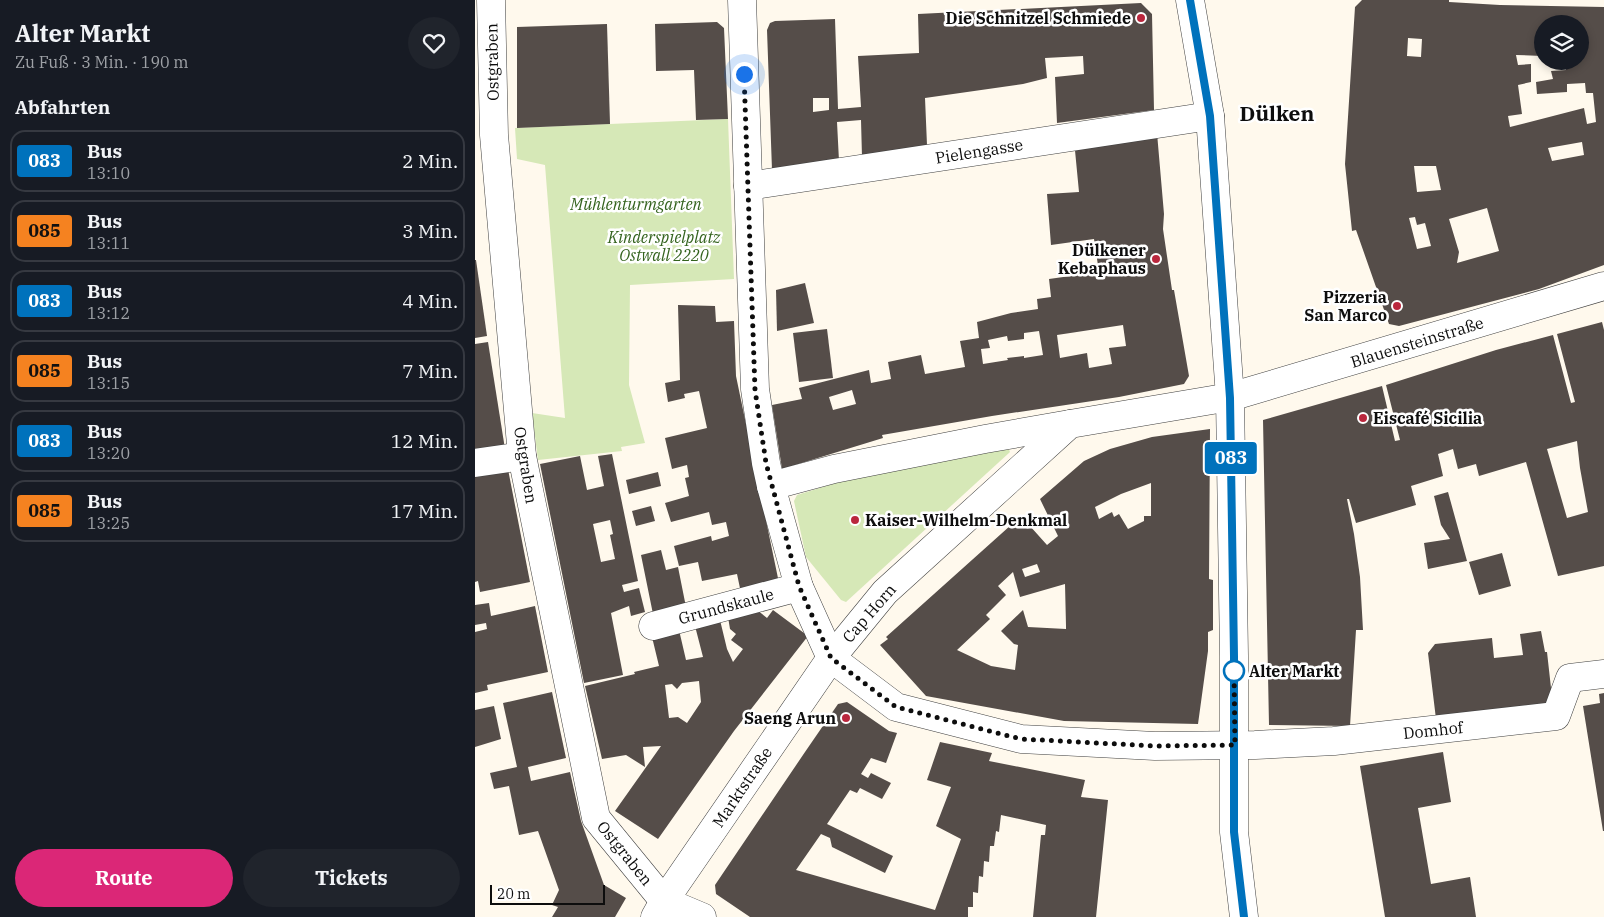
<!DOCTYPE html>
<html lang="de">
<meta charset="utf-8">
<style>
:root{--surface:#171b24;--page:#20242c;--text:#f1f3f6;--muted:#9ea1a6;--line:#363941;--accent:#db2777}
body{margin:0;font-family:"IBM Plex Serif",serif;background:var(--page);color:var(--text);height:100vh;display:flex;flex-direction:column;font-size:19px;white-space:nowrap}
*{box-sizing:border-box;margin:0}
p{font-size:16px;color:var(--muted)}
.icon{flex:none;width:28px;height:28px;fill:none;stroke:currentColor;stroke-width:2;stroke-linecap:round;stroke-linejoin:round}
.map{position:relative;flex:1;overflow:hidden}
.drawer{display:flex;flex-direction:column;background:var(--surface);width:475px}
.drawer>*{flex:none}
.badge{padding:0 10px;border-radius:4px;font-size:18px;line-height:32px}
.buttons{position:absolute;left:1059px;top:15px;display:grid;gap:10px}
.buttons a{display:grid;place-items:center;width:55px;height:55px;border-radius:50%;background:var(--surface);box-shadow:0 2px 8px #0003;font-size:25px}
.scale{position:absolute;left:15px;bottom:12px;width:115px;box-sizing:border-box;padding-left:5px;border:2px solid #0d0d0d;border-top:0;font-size:14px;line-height:18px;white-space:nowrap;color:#0d0d0d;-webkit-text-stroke:4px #fff;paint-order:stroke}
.you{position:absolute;width:25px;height:25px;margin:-12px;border:4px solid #fff;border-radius:50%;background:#1a73e8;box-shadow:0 0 0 8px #1a73e833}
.map>.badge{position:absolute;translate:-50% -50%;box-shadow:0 0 0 2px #fff}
h2{padding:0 15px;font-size:19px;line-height:45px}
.round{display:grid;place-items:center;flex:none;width:52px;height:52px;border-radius:26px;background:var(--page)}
.summary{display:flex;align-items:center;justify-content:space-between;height:85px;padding:0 15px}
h1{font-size:24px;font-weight:700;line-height:38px}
.button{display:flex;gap:10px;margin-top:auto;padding:10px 15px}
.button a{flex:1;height:58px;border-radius:30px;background:var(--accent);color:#fff;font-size:20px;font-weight:700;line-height:58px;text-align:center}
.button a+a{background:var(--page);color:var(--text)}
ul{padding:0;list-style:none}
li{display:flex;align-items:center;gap:15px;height:62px;margin:0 10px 8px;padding:0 5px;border:2px solid var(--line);border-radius:15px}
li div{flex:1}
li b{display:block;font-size:19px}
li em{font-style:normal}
li .badge{min-width:55px;font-weight:700;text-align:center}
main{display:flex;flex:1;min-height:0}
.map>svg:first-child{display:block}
.green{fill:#d6e8b7}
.building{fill:#554d49;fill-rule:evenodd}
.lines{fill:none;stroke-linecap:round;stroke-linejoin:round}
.street-casing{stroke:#404040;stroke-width:29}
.street{stroke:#fff;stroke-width:28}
.line-casing{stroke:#fff;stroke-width:11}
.line{stroke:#0072bc;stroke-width:8}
.walk{stroke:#0d0d0d;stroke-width:5;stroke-dasharray:0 9}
.poi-dot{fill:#ba273d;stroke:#fff;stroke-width:2}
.stop-dot{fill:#fff;stroke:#0072bc;stroke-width:2.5}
.labels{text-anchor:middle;stroke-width:5;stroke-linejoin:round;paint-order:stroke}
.poi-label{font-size:16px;font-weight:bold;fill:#0d0d0d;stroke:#fff;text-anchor:end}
.street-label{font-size:16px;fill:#0d0d0d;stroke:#fff}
.park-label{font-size:16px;font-style:italic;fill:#34631e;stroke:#fff}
.stop-label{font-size:16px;font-weight:bold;fill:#0d0d0d;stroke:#fff;text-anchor:start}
.district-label{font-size:21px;font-weight:bold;fill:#0d0d0d;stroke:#fff}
</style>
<main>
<section class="drawer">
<div class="summary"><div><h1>Alter Markt</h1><p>Zu Fuß · 3 Min. · 190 m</p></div><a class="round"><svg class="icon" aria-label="heart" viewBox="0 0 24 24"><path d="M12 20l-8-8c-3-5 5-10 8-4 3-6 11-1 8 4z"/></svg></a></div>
<h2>Abfahrten</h2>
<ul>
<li><span class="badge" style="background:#0072bc;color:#fff">083</span><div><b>Bus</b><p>13:10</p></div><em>2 Min.</em></li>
<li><span class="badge" style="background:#f58220;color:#111">085</span><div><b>Bus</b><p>13:11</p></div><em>3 Min.</em></li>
<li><span class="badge" style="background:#0072bc;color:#fff">083</span><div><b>Bus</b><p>13:12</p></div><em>4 Min.</em></li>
<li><span class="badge" style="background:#f58220;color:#111">085</span><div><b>Bus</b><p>13:15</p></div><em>7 Min.</em></li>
<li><span class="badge" style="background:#0072bc;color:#fff">083</span><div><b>Bus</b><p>13:20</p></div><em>12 Min.</em></li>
<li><span class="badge" style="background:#f58220;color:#111">085</span><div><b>Bus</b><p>13:25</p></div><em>17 Min.</em></li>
</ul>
<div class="button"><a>Route</a><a>Tickets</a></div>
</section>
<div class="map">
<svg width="1129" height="917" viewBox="0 0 1129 917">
<rect width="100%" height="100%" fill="#fff9ed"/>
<g class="green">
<polygon points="253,119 259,279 155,285 154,385 170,443 146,447 147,451 63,460 57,413 90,418 70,165 42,159 40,128"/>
<polygon points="532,445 535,452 371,602 366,600 331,557 319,501 322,495 419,465"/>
</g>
<g class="building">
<path d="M 887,0 L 974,0 L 974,2 L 1025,5 L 1129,7 L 1129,265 L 1064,289 L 924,326 L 914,324 L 881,230 L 877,231 L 870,164 L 880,7 ZM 1068,24 L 1105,24 L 1105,61 L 1091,61 L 1091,70 L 1076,71 L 1078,79 L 1061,82 L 1062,94 L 1092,92 L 1092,84 L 1110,83 L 1111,93 L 1118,93 L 1121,122 L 1112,124 L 1109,108 L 1035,127 L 1033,116 L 1047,114 L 1043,85 L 1056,82 L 1056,64 L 1043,65 L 1041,55 L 1068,56 ZM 933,38 L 947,39 L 946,57 L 932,56 ZM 1107,142 L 1109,155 L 1077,161 L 1073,148 ZM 939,166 L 961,166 L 966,190 L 942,192 ZM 1012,208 L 1024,251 L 982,263 L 984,252 L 974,219 ZM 940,217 L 942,225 L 950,223 L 956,246 L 942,249 L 934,218 Z"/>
<path d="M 666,3 L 677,14 L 679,110 L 582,123 L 580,77 L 609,74 L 608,56 L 570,58 L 572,78 L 548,84 L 450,98 L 452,145 L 387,157 L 386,120 L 362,122 L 364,161 L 297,170 L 292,30 L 295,23 L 300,21 L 360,19 L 363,109 L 386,107 L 383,56 L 444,53 L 443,14 ZM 338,98 L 354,98 L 354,110 L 338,112 Z"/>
<polygon points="242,22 249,28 253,119 221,120 219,70 181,71 180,24"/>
<polygon points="132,24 135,124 42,128 42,27"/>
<path d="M 682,133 L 689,214 L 688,229 L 697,290 L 699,290 L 714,376 L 709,384 L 644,397 L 517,416 L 407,435 L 408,438 L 307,469 L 297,405 L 327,399 L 324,388 L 394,370 L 396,383 L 416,379 L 413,362 L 446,355 L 450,374 L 490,367 L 485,341 L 504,338 L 502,322 L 536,313 L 563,309 L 562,299 L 576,297 L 574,279 L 624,272 L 619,239 L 576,245 L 572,194 L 604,192 L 599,140 ZM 648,325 L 651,346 L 634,348 L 637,364 L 614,368 L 612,353 L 585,358 L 582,335 ZM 564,331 L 568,355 L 549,358 L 549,356 L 532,358 L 533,360 L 508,364 L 506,349 L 515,348 L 513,340 L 532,336 L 533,341 L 549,339 L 549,333 ZM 377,390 L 381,404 L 358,410 L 354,397 Z"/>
<polygon points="0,260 1,260 12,336 0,338"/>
<polygon points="330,283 339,323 302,331 301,290"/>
<polygon points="203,305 240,306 241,322 259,321 261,376 304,583 266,593 262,574 227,581 223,562 204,566 199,546 236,536 237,541 254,536 251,522 237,525 234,512 196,522 190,503 214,496 210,478 214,477 212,465 197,469 190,438 232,428 224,391 209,394 210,398 193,402 190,383 205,380"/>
<path d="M 1127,322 L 1129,330 L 1129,566 L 1083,576 L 1051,462 L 1004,476 L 1001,464 L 983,469 L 978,449 L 963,454 L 968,476 L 936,486 L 941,505 L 881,523 L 874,499 L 872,499 L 879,534 L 885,577 L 888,630 L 881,630 L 875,726 L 794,725 L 788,420 L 907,386 L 920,441 L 925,440 L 911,385 L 1021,350 L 1078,335 L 1096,403 L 1100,402 L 1082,334 ZM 1102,441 L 1105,468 L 1113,512 L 1092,518 L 1072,449 Z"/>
<polygon points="352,329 358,378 324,382 318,333"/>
<polygon points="13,342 30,449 0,454 0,344"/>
<path d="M 735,429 L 734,579 L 738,580 L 738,630 L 733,632 L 733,651 L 723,724 L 589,721 L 451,696 L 405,645 L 413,639 L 411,637 L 546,516 L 572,545 L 583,536 L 565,499 L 609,461 L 635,449 L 677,437 ZM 676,483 L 676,516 L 669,516 L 669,521 L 653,529 L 644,514 L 639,517 L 637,512 L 624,519 L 620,507 L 646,494 ZM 562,564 L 565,572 L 550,577 L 547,569 ZM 538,572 L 545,597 L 590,584 L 591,626 L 591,629 L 553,627 L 548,610 L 526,631 L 539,644 L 543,645 L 540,670 L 516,666 L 482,650 L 515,619 L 511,615 L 531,595 L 523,586 Z"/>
<path d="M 137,454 L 163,581 L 147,585 L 149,592 L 164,588 L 170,612 L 156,616 L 154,606 L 136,613 L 148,675 L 109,683 L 65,464 L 105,456 L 112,490 L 129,486 L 123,456 ZM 135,520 L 138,534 L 135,535 L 140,559 L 126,562 L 118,524 Z"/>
<polygon points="32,464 55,582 5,592 3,581 0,582 0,470"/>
<polygon points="183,472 186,486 154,494 151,480"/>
<polygon points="973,492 992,561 953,569 949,543 975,539 966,525 959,496"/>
<polygon points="176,506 180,521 161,526 157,511"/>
<polygon points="186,550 191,570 203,567 211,607 178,614 166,555"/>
<polygon points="1027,553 1036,586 1004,595 994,562"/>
<polygon points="14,603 16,616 60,606 73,672 12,685 13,690 0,693 0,632 12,629 11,623 0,625 0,605"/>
<path d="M 282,610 L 292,618 L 298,610 L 333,636 L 259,731 L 183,839 L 140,811 L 186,746 L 168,747 L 170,767 L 151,755 L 127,759 L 110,686 L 160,674 L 159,672 L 184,666 L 177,637 L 204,630 L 211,660 L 228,657 L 220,626 L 245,620 L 252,649 L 258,662 L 268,649 L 256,640 L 261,634 L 255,629 L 253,617 ZM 224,681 L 226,702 L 212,723 L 203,717 L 194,718 L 190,685 L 197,684 L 202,689 L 207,683 Z"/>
<polygon points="1066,631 1070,652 1072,652 1078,706 961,719 953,653 960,644 1017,638 1019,658 1048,655 1045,634"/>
<polygon points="77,692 91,758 53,767 56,781 95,772 106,821 129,885 151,898 140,917 77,917 83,907 77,905 84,890 63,831 44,835 34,786 19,789 15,773 42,767 28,703"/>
<polygon points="1129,693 1129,831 1128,831 1108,706 1125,703 1124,694"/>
<polygon points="372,702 414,731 422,733 411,763 396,758 386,774 393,778 396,773 416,783 407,799 385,788 382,793 375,790 352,824 418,856 410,873 357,847 355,838 346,834 321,870 460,910 486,839 461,826 476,787 452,780 465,742 517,753 514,761 610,780 606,797 633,800 621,917 558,917 566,835 570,835 571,825 526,815 524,832 521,831 519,846 515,846 514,862 509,861 508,877 504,876 503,893 498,892 498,907 493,907 493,917 275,917 241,894 240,885 330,752 363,704"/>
<polygon points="19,706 26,739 0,747 0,710"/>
<polygon points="968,752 976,802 943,808 956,884 995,877 1001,917 910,917 885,766"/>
</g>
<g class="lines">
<defs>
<g id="street">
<polyline points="16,0 19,135 47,456 121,818 189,901 227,917"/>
<polyline points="267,0 280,389 291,463 296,486"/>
<polyline points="715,0 735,116 755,397 759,656 759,832 769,917"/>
<polyline points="273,186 735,116"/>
<polyline points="595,424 510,439 359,469 296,486 324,587 356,658 421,707 546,739 680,746 780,745 859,741 1081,716 1095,678 1129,674"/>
<polyline points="0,463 47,456"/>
<polyline points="178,626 324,587"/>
<polyline points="180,917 189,901 356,658 410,592 595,424 755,397 1129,286"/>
</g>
</defs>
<use href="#street" class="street-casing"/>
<use href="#street" class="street"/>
</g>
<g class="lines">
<defs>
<polyline id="line" points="715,0 735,116 755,398 759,656 759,832 769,917"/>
</defs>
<use href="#line" class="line-casing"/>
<use href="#line" class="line"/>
<polyline class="walk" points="269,74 280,390 291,463 324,586 356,658 421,707 546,739 680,746 760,745 759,671"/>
</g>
<g class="poi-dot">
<circle cx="666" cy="18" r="5"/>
<circle cx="681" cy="259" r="5"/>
<circle cx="922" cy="306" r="5"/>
<circle cx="888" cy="418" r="5"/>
<circle cx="380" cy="520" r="5"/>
<circle cx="371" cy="718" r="5"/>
</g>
<circle class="stop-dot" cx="759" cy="671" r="10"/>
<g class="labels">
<g class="poi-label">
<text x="656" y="24">Die Schnitzel Schmiede</text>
<text x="671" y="256">Dülkener<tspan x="671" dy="18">Kebaphaus</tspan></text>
<text x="912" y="303">Pizzeria<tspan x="912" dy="18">San Marco</tspan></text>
<text x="898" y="424" text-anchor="start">Eiscafé Sicilia</text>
<text x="390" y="526" text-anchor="start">Kaiser-Wilhelm-Denkmal</text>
<text x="361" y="724">Saeng Arun</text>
</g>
<g class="street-label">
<text transform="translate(17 62) rotate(-91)" y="6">Ostgraben</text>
<text transform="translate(504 151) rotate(-9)" y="6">Pielengasse</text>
<text transform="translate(942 342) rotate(-17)" y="6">Blauensteinstraße</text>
<text transform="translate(51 465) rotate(81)" y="6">Ostgraben</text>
<text transform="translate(251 606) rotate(-15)" y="6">Grundskaule</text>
<text transform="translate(394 613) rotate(-49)" y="6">Cap Horn</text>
<text transform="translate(958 730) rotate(-6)" y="6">Domhof</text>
<text transform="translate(267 787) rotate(-56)" y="6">Marktstraße</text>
<text transform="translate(150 853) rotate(51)" y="6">Ostgraben</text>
</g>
<g class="park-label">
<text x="161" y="210">Mühlenturmgarten</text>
<text x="189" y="243">Kinderspielplatz<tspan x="189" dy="18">Ostwall 2220</tspan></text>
</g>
<g class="stop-label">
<text x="774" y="677">Alter Markt</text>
</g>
<g class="district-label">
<text x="802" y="121">Dülken</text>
</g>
</g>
</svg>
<div class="buttons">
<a><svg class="icon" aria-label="layers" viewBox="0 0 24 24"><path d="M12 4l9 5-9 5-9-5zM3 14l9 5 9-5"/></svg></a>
</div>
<div class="scale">20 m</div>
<div class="you" style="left:269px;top:74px"></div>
<b class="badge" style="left:756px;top:458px;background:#0072bc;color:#fff">083</b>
</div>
</main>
